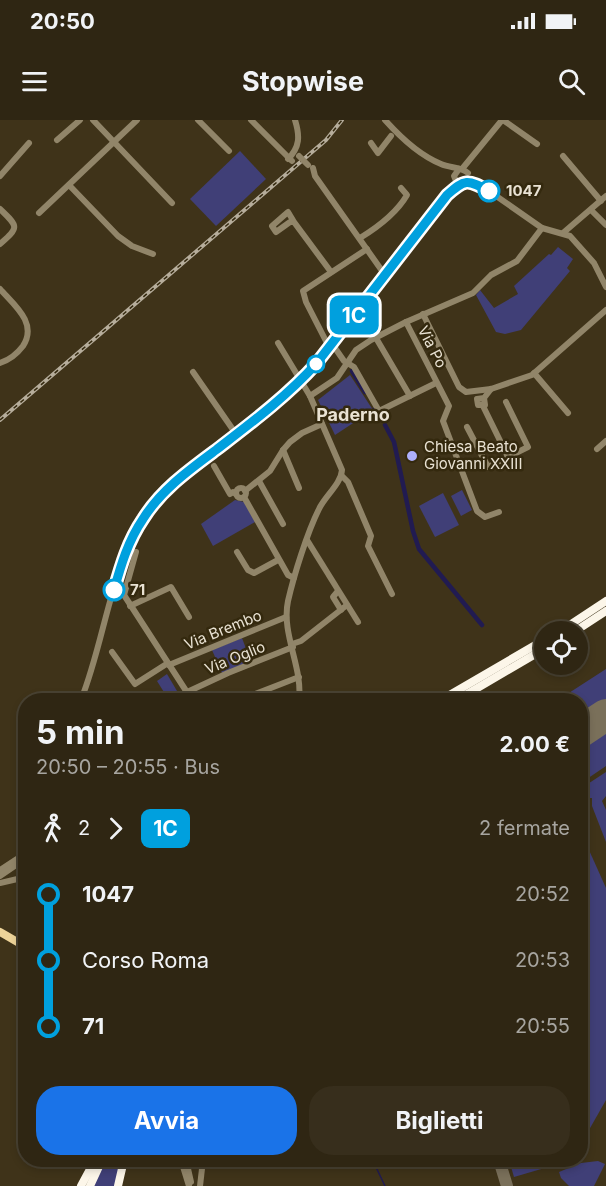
<!DOCTYPE html>
<html lang="it">
<meta charset="utf-8">
<style>
:root{--surface:#2f2613;--page:#372e1c;--text:#f1f3f6;--muted:#a7a5a0;--line:#4a4333;--accent:#1a73e8}
body{margin:0;font-family:Inter,sans-serif;background:var(--page);color:var(--text);height:100vh;display:flex;flex-direction:column;font-size:22px;white-space:nowrap}
*{box-sizing:border-box;margin:0}
p{font-size:20px;color:var(--muted)}
.icon{flex:none;width:33px;height:33px;fill:none;stroke:currentColor;stroke-width:2;stroke-linecap:round;stroke-linejoin:round}
.map{position:relative;flex:1;overflow:hidden}
.side{position:absolute;left:18px;top:573px;width:570px;height:474px;display:flex;flex-direction:column;background:var(--surface);border-radius:24px;box-shadow:0 3px 9px #0003,0 0 0 2px var(--line)}
.side>*{flex:none}
.badge{padding:0 12px;border-radius:9px;font-size:21px;line-height:39px}
.tools{position:absolute;left:534px;top:501px;display:grid;gap:12px}
.tools a{display:grid;place-items:center;width:54px;height:54px;border-radius:50%;background:var(--surface);box-shadow:0 3px 9px #0003,0 0 0 2px var(--line);font-size:30px}
.map>.badge{position:absolute;translate:-50% -50%;box-shadow:0 0 0 3px #fff}
.legs{display:flex;align-items:center;gap:9px;height:66px;padding:0 18px;font-size:20px}
.legs p{margin-inline-start:auto}
.head{display:flex;align-items:center;justify-content:space-between;height:102px;padding:0 18px}
h1{font-size:33px;font-weight:700;line-height:45px}
.action{display:flex;gap:12px;margin-top:auto;padding:12px 18px}
.action a{flex:1;height:69px;border-radius:24px;background:var(--accent);color:#fff;font-size:24px;font-weight:700;line-height:69px;text-align:center}
.action a+a{background:var(--page);color:var(--text)}
ul{padding:0 18px;list-style:none}
li{display:flex;align-items:center;gap:21px;height:66px;font-size:22px}
li i{display:grid;place-items:center;width:9px;height:100%;margin:0 8px;background:currentColor}
li i::after{content:'';width:15px;height:15px;margin:-8px;border:4px solid;border-radius:50%;background:var(--surface)}
li p{margin-inline-start:auto}
li:first-child i{background:linear-gradient(#0000 50%,currentColor 0)}
li:last-child i{background:linear-gradient(currentColor 50%,#0000 0)}
.status{display:flex;justify-content:space-between;align-items:center;height:42px;padding:0 30px;background:var(--surface);direction:ltr}
.status svg{height:16px;fill:currentColor}
header{display:flex;justify-content:space-between;align-items:center;height:78px;padding:0 18px;background:var(--surface);font-size:27px;font-weight:700}
.map>svg:first-child{display:block}
.green{fill:#403f77}
.lines{fill:none;stroke-linecap:round;stroke-linejoin:round}
.stream{stroke:#211b51;stroke-width:1.5}
.canal{stroke:#211b51;stroke-width:4.5}
.taxiway{stroke:#7a705a;stroke-width:12}
.runway{stroke:#7a705a;stroke-width:32}
.minor{stroke:#918569;stroke-width:6}
.major{stroke:#eed499;stroke-width:8}
.highway{stroke:#fcf6e9;stroke-width:8}
.rail-casing{stroke:#b6ad9b;stroke-width:4}
.rail{stroke:#34290e;stroke-width:1.5;stroke-dasharray:4.5;stroke-linecap:butt}
.minor-bridge{stroke:#918569;stroke-width:6}
.line-1-casing{stroke:#fff;stroke-width:14}
.line-1{stroke:#00a0de;stroke-width:9}
.stop-1-dot{fill:#fff;stroke:#00a0de;stroke-width:3}
.poi-dot{fill:#adaffb;stroke:#34290e;stroke-width:2}
.labels{text-anchor:middle;stroke-width:5;stroke-linejoin:round;paint-order:stroke}
.stop-label{font-size:15px;font-weight:bold;fill:#e9e2d3;stroke:#34290e;text-anchor:start}
.street-label{font-size:15px;fill:#e9e2d3;stroke:#34290e}
.poi-label{font-size:15px;fill:#e9e2d3;stroke:#34290e;text-anchor:start}
.quarter-label{font-size:18px;font-weight:bold;fill:#e9e2d3;stroke:#34290e}
</style>
<div class="status"><b>20:50</b><svg viewBox="0 0 49 12"><path d="M0 12V9h3v3zM5 12V6h3v6zM10 12V3h3v9zM15 12V0h3v12zM26 1h20v11H26zM47 4h2v5h-2z"/></svg></div>
<header><svg class="icon" aria-label="menu" viewBox="0 0 24 24"><path d="M4 6h16M4 12h16M4 18h16"/></svg>Stopwise<svg class="icon" aria-label="search" viewBox="0 0 24 24"><circle cx="10" cy="10" r="6"/><path d="M15 15l6 6"/></svg></header>
<div class="map">
<svg width="606" height="1066" viewBox="0 0 606 1066">
<rect width="100%" height="100%" fill="#3f3319"/>
<g class="green">
<polygon points="240,31 266,59 216,106 190,79"/>
<polygon points="558,127 573,139 567,148 570,151 521,210 505,214 496,212 476,175 480,170 494,188 518,174 514,166 549,134 551,135"/>
<polygon points="350,255 373,290 335,315 318,280"/>
<polygon points="462,370 472,390 461,396 451,376"/>
<polygon points="443,373 459,405 435,417 419,386"/>
<polygon points="235,380 244,382 255,402 213,426 201,404"/>
<polygon points="242,518 251,542 222,553 212,530"/>
<polygon points="606,549 606,586 581,604 580,580 558,580"/>
<polygon points="167,554 177,571 167,577 157,561"/>
<polygon points="606,602 606,646 581,663 581,620"/>
<polygon points="606,652 606,676 602,681 606,690 606,722 592,686 592,678 588,678 581,685 580,669"/>
<polygon points="580,710 606,768 606,980 581,1024"/>
<polygon points="106,1040 121,1040 115,1066 93,1066"/>
<polygon points="509,1040 572,1040 514,1057"/>
<polygon points="598,1041 605,1044 594,1066 569,1066 561,1058 559,1052 581,1043"/>
</g>
<g class="lines">
<polyline class="stream" points="367,1040 375,1045 385,1066"/>
<g class="canal">
<polyline points="352,251 365,272"/>
<polyline points="375,289 380,298"/>
<polyline points="385,305 394,322 413,411 419,429 482,505"/>
</g>
<polyline class="taxiway" points="499,1040 507,1066"/>
<polyline class="runway" points="580,612 606,595"/>
<g class="minor">
<polyline points="93,0 172,83"/>
<polyline points="198,0 229,31"/>
<polyline points="251,0 292,41"/>
<path d="M 385,0 C 401,18 419,35 441,44 C 450,48 462,47 468,53"/>
<polyline points="503,0 537,24"/>
<polyline points="57,20 80,0"/>
<polyline points="371,23 378,33 391,16"/>
<polyline points="563,36 601,81"/>
<path d="M 288,39 C 300,27 300,16 295,0"/>
<polyline points="313,48 315,56 385,155"/>
<polyline points="459,49 454,56 456,61 460,63"/>
<polyline points="462,49 502,0"/>
<polyline points="0,56 29,23"/>
<polyline points="466,62 489,71 542,108 570,116 594,143 606,167"/>
<polyline points="69,65 118,116 132,126 153,134"/>
<path d="M 0,89 C 19,107 19,107 0,124"/>
<polyline points="591,90 606,105"/>
<polyline points="39,93 137,0"/>
<polyline points="294,102 288,92 272,106 276,112 290,102 294,102 331,152"/>
<polyline points="563,113 606,76"/>
<path d="M 360,118 C 378,107 396,94 407,75 L 401,68"/>
<path d="M 0,169 C 14,185 38,203 23,226 C 17,234 9,240 0,243"/>
<polyline points="423,194 459,267 466,272 491,269 532,255 606,190"/>
<polyline points="406,202 449,286 443,301 477,391 485,397 499,392"/>
<polyline points="376,218 410,276"/>
<path d="M 278,223 L 310,276 L 342,350 C 341,364 325,376 319,389 C 307,413 294,455 288,481 C 281,514 303,547 299,580"/>
<polyline points="329,227 306,182 303,171 367,129"/>
<polyline points="335,228 344,241 354,247 379,291 436,263"/>
<polyline points="193,252 236,314"/>
<polyline points="534,253 568,293"/>
<polyline points="310,276 337,258 356,230 371,220 406,202 473,173 491,155 517,141 542,108"/>
<polyline points="484,278 477,279 478,285 485,285 484,278 491,269"/>
<polyline points="483,286 508,337"/>
<polyline points="467,307 488,347 528,327 506,282"/>
<polyline points="597,329 606,321"/>
<polyline points="283,330 299,368"/>
<polyline points="214,346 230,374 233,372 236,374"/>
<polyline points="342,356 348,362 371,416 368,426 392,474"/>
<polyline points="259,361 283,404"/>
<circle cx="241" cy="373" r="5"/>
<polyline points="245,371 270,351 283,330 290,322 302,313 322,304"/>
<polyline points="244,377 288,455 294,458"/>
<polyline points="307,420 358,502"/>
<polyline points="136,432 124,475 192,580"/>
<polyline points="237,432 248,450 254,453 278,440"/>
<polyline points="338,471 333,477 341,490"/>
<polyline points="130,486 171,467 189,497"/>
<polyline points="292,524 301,521 347,485"/>
<polyline points="112,532 135,564 168,543"/>
<polyline points="169,545 286,497"/>
<path d="M 81,580 C 104,523 110,451 143,399 C 160,372 187,352 212,333 C 248,305 285,279 316,244 L 447,75 L 458,64 L 466,62"/>
<polyline points="170,580 228,553 293,527"/>
<polyline points="240,580 299,557"/>
<polyline points="427,580 433,577"/>
<polyline points="0,750 23,735"/>
<polyline points="0,756 19,743 26,735"/>
<polyline points="0,763 26,757"/>
<polyline points="181,1040 189,1066"/>
<polyline points="186,1040 191,1062"/>
<polyline points="200,1066 203,1040"/>
</g>
<polyline class="major" points="0,812 26,827"/>
<g class="highway">
<polyline points="559,512 606,481"/>
<polyline points="574,512 606,491"/>
<polyline points="441,580 544,520"/>
<polyline points="457,580 544,529"/>
<polyline points="81,1066 95,1040"/>
<polyline points="90,1066 102,1040"/>
<polyline points="118,1066 124,1040"/>
</g>
<defs>
<polyline id="rail" points="0,300 326,20 342,0"/>
</defs>
<use href="#rail" class="rail-casing"/>
<use href="#rail" class="rail"/>
<polyline class="minor-bridge" points="299,36 308,45"/>
</g>
<g class="lines">
<defs>
<path id="line-1" d="M 114,470 C 121,445 128,421 143,399 C 161,370 189,350 216,330 C 251,303 286,277 316,244 L 447,75 C 465,59 467,59 489,71"/>
</defs>
<use href="#line-1" class="line-1-casing"/>
<use href="#line-1" class="line-1"/>
</g>
<g class="stop-1-dot">
<circle cx="489" cy="71" r="10"/>
<circle cx="316" cy="244" r="8"/>
<circle cx="114" cy="470" r="10"/>
</g>
<circle class="poi-dot" cx="412" cy="336" r="6"/>
<g class="labels">
<g class="stop-label">
<text x="506" y="76">1047</text>
<text x="130" y="475">71</text>
</g>
<g class="street-label">
<text transform="translate(432 227) rotate(63)" y="5">Via Po</text>
<text transform="translate(223 510) rotate(-22)" y="5">Via Brembo</text>
<text transform="translate(235 538) rotate(-22)" y="5">Via Oglio</text>
</g>
<g class="poi-label">
<text x="424" y="332">Chiesa Beato<tspan x="424" dy="17">Giovanni XXIII</tspan></text>
</g>
<g class="quarter-label">
<text x="353" y="301">Paderno</text>
</g>
</g>
</svg>
<div class="tools">
<a><svg class="icon" aria-label="locate" viewBox="0 0 24 24"><circle cx="12" cy="12" r="6"/><path d="M12 2v4M12 18v4M2 12h4M18 12h4"/></svg></a>
</div>
<b class="badge" style="left:354px;top:195px;background:#00a0de;color:#fff">1C</b>
<section class="side">
<div class="head"><div><h1>5 min</h1><p>20:50 – 20:55 · Bus</p></div><b>2.00 €</b></div>
<div class="legs"><svg class="icon" aria-label="walk" viewBox="0 0 24 24"><circle cx="13" cy="4" r="2"/><path d="M13 8l-2 6 4 7M11 14l-3 7M7 12l3-4h3l4 4"/></svg>2<svg class="icon" aria-label="forward" viewBox="0 0 24 24"><path d="M9 5l7 7-7 7"/></svg><b class="badge" style="background:#00a0de;color:#fff">1C</b><p>2 fermate</p></div>
<ul>
<li><i style="color:#00a0de"></i><b>1047</b><p>20:52</p></li>
<li><i style="color:#00a0de"></i><span>Corso Roma</span><p>20:53</p></li>
<li><i style="color:#00a0de"></i><b>71</b><p>20:55</p></li>
</ul>
<div class="action"><a>Avvia</a><a>Biglietti</a></div>
</section>
</div>
